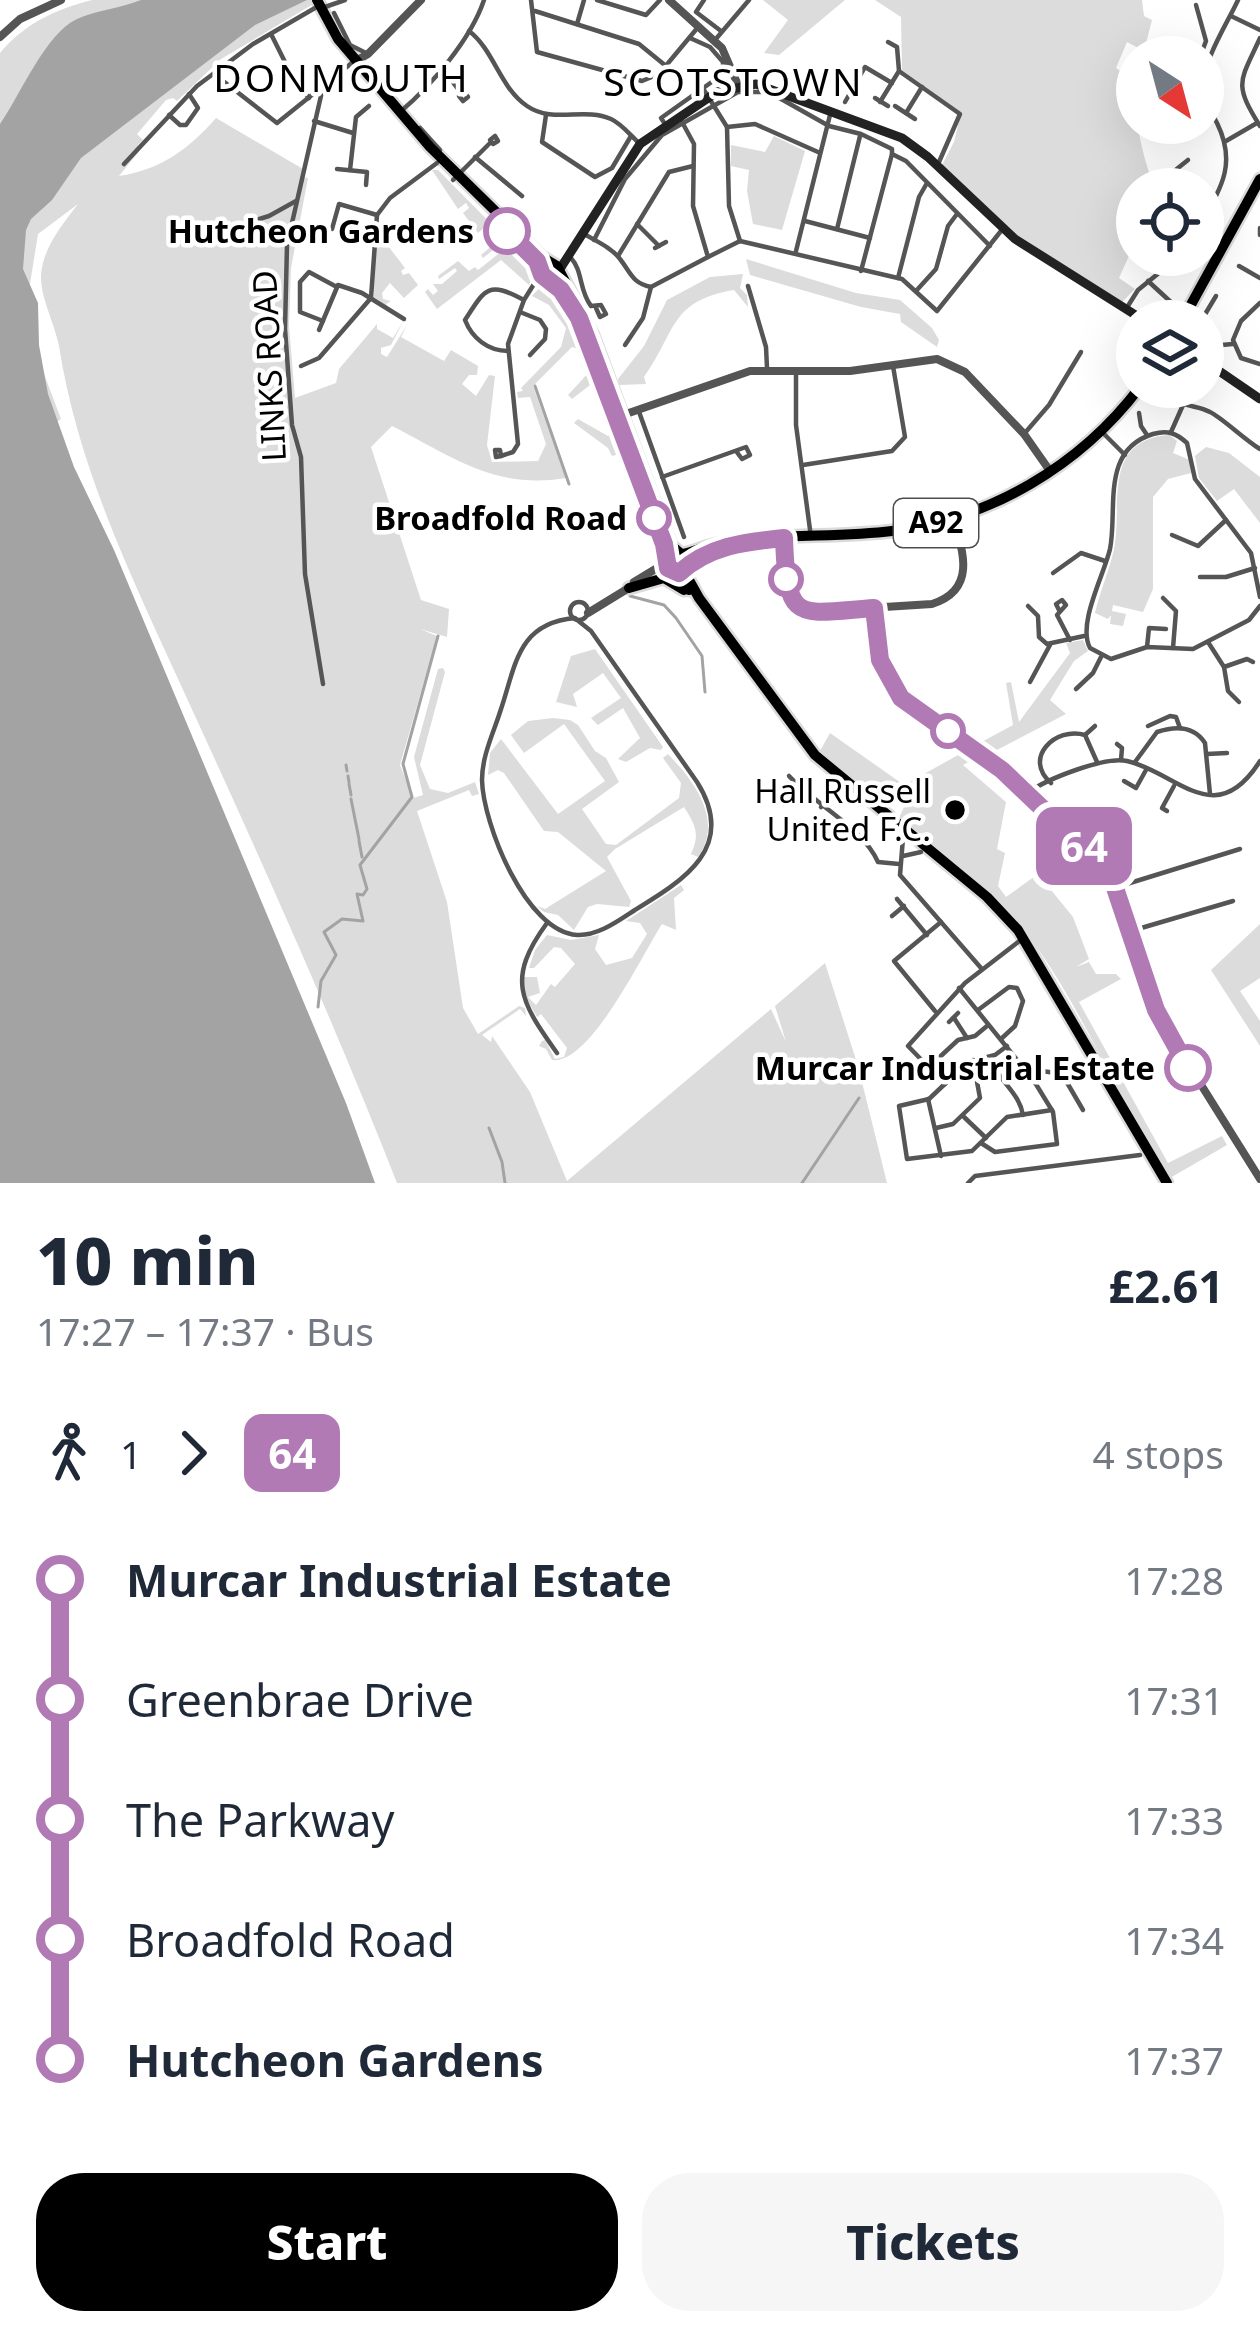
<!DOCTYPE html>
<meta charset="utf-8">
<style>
:root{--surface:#fff;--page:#f6f6f7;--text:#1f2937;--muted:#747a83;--accent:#000}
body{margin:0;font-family:"Noto Sans",sans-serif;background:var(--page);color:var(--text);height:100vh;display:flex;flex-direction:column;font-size:45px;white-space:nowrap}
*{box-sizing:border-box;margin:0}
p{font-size:39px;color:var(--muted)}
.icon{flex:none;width:66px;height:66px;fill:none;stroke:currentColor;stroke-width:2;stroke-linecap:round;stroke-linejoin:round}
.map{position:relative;height:1183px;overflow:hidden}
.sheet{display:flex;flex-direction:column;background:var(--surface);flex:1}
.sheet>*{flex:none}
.badge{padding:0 24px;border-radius:18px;font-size:42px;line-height:78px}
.needle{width:78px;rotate:144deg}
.tools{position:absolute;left:1116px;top:36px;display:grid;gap:24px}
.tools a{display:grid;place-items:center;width:108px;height:108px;border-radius:50%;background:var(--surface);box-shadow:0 12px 48px #0002;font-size:60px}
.map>.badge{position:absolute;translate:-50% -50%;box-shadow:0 0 0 6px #fff}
.legs{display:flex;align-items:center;gap:18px;height:132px;padding:0 36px;font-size:39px}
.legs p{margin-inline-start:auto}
.headline{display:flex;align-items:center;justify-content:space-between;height:204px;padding:0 36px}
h1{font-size:66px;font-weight:800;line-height:90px}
.primary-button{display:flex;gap:24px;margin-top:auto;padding:24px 36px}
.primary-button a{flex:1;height:138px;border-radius:48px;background:var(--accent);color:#fff;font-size:48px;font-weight:800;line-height:138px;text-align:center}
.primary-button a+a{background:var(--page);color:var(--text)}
ul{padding:0 36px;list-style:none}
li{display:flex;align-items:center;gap:42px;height:120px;font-size:45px}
li i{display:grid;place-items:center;width:18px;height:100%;margin:0 15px;background:currentColor}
li i::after{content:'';width:30px;height:30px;margin:-15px;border:9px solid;border-radius:50%;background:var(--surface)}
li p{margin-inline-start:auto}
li:first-child i{background:linear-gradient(#0000 50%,currentColor 0)}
li:last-child i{background:linear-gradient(currentColor 50%,#0000 0)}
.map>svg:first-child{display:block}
.green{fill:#dcdcdc}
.water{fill:#a3a3a3}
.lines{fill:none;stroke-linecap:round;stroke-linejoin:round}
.stream{stroke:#a3a3a3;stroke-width:3}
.primary-casing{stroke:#dbdbdb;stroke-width:15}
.minor{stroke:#555;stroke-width:4.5}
.tertiary{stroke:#555;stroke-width:8}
.secondary{stroke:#222;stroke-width:9}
.primary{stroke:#000;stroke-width:10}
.line-1-casing{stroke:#fff;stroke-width:27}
.line-1{stroke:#b17ab5;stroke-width:18}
.stop-1-dot{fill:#fff;stroke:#b17ab5;stroke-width:6}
.poi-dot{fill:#000;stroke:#fff;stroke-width:4.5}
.labels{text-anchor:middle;stroke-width:9;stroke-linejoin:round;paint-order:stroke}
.shield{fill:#fff;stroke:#4c4c4c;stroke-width:3}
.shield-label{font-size:30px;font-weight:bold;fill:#000}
.stop-label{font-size:33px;font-weight:bold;fill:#000;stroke:#fff;text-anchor:end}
.street-label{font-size:33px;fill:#000;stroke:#fff}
.poi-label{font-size:33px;fill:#000;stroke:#fff;text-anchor:end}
.quarter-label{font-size:39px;letter-spacing:3px;fill:#000;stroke:#fff}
</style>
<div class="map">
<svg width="1260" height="1183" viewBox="0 0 1260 1183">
<rect width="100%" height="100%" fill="#fff"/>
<g class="green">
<path d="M 92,0 L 320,0 L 221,59 L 177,101 L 173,98 L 166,100 L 137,134 L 143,140 L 138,145 L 141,149 L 119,176 C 160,170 189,149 216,118 L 303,169 L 302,177 L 308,178 L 291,268 L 289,326 L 295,398 L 336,383 L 339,369 L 377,324 L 377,329 L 393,338 L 404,320 L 391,345 L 381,348 L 381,354 L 387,357 L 407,325 L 401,337 L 444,361 L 451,350 L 478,366 L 477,375 L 469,375 L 462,384 L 476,396 L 489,375 L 495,376 L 487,445 L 492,462 L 538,461 L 546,444 L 530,397 L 518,398 L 517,392 L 523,391 L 521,388 L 561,347 L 566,328 L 549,305 L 532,296 L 544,283 L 562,303 L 581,337 L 585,336 L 637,479 L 628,480 L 619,454 L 612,456 L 608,448 L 574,423 L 578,419 L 608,436 L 612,433 L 594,382 L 572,399 L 568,395 L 590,371 L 582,350 L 572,347 L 533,386 L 566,478 C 495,490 453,457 392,426 L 371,447 L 421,600 L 449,609 L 447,637 L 420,629 L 437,636 L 400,765 L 413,798 L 423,795 L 414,757 L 438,669 L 443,668 L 445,672 L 420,765 L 430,789 L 448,793 L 475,782 L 479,794 L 472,796 L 469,790 L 417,811 L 447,902 L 463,1008 L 478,1034 L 519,1006 L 525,1008 L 526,1016 L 520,1009 L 482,1035 L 491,1042 L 492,1036 L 530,1092 L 567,1181 L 771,1009 L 786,1042 L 775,1006 L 825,963 L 858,1066 L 887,1183 L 397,1183 C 334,1022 262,862 190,705 C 137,588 79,474 59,346 C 55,324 40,297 41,275 C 43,247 63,224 78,204 L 38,234 L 24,321 L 61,419 L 23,445 L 0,371 L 0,53 C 24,24 56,9 92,0 Z"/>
<polygon points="763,0 845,0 779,55 764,53 788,20"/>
<path d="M 875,0 L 1142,0 L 1144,16 L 1152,20 L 1144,51 L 1127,42 L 1116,68 L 1126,75 L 1129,70 L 1137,74 C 1130,102 1143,164 1156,189 L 1137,189 L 1137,238 L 1119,278 L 1135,289 L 1122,302 L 1011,231 L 942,165 L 954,142 L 961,113 L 902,70 L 901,17 Z"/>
<polygon points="774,136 805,151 782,230 753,224 747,191 749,170 731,166 731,145 765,152"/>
<polygon points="432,170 438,170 532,265 536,270 529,285 501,260 437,309 425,292 428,289 433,295 438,291 433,284 442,284 457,271 455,268 439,279 438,276 458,261 469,271 475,267 478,270 502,251 498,246 483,258 481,255 494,244 484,228 478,233 463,213 469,208 466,203 458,209"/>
<polygon points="378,233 405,268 401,271 403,275 409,273 418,285 404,298 390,283 382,293 383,299 391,301 386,304 388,307 374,299 375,236"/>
<polygon points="746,259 856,293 900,300 932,328 939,340 937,347 901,322 900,314 861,307 750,275"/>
<path d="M 743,274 L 740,288 L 747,295 L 748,307 L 734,290 C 669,301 677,331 644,377 L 646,384 L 619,385 L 618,379 L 644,346 L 667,300 L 710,277 Z"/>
<path d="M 1169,435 L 1177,441 L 1173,453 L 1190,460 L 1191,473 L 1168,479 L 1153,497 L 1153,589 L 1143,612 L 1113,605 L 1112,611 L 1126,614 L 1123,626 L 1110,624 L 1111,615 L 1108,619 L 1095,613 C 1100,591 1110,569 1114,549 C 1123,506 1101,440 1169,435 Z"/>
<polygon points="1206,447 1229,453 1260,477 1260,523 1234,489 1217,501 1199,478 1195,456"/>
<polygon points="1083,640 1088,651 1074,661 1050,700 1066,714 995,751 998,756 992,757 976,745 1013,725 1006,683 1011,682 1019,722 1070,653 1066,643"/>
<polygon points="595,649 663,747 661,750 650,748 626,762 618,759 640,738 623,708 598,725 591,718 621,698 603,673 573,694 577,707 556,702 571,656"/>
<path d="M 553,718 L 570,720 L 578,725 L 595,751 L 606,758 L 619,782 L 582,809 L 606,844 L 616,845 L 679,798 L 681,783 L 663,758 L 668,754 C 694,781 724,820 698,857 L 691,854 C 700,834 696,826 684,807 L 615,849 L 607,857 L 631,901 L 629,907 L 597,904 L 588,907 L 574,930 L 558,915 L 544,912 L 537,906 L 545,909 L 606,871 L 558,832 L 544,831 L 504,773 L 498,770 L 488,775 L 490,753 L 501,739 L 558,814 L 605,781 L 564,724 L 524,753 L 511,735 L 528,721 Z"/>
<path d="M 830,733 L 904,785 L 969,749 L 977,757 L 963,765 L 1006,802 L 997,849 L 1005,853 L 998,886 L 1006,897 L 1038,874 L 1073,917 L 1089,959 L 1076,967 L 1089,962 L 1096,974 L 1116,974 L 1121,979 L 1079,1002 L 1168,1163 L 1222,1136 L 1227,1145 L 1170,1178 C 1113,1094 1078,993 1012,915 C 981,878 937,848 899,818 L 904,807 L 893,793 L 875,800 L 820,751 Z"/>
<path d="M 681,885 L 684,890 L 674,898 L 676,930 L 662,924 C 642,955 590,1065 552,1060 L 546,1049 L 539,1046 L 542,1041 L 545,1040 L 555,1059 L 564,1057 L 567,1048 L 541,1014 L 537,1017 L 525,996 L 523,977 L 537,977 L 540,993 L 528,997 L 536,1005 L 551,984 L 555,987 L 575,964 L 561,948 L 554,947 L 534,968 L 529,968 L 535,950 L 547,935 L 571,940 L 599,935 L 595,949 L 606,965 L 632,958 L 647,934 L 640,923 L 626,921 Z"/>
<polygon points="1260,924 1260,978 1240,991 1260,1021 1260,1046 1211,970"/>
</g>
<path class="water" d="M 141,0 L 307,0 L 255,25 L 81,158 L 52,200 L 31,219 L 26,230 L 23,269 L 38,303 L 39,345 L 48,394 L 74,467 L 114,550 L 346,1103 L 375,1183 L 0,1183 L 0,124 C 21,94 45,34 77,19 C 94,11 121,8 141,0 Z"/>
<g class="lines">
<g class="stream">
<polyline points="535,386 569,484"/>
<polyline points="630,596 664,605 676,618 702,656 705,692"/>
<polyline points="346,765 347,771"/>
<polyline points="348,776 349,782"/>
<polyline points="349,784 351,795"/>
<polyline points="351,799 359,839"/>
<polyline points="359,841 362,857"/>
<polyline points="318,1007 321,981 336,955 324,932 342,919 363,921 357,894 363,895 367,889 360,865 412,797 403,764 438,636"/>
<polyline points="489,1128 502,1162 505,1183"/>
<polyline points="802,1183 859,1098"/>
</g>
<defs>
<g id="primary">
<polyline points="317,0 338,39 430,147 542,257 557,266 593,335 658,511 671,545 680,553"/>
<polyline points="530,253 543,275 563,293"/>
<polyline points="1182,321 1260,179"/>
<path d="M 682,554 C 694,552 705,546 717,544 C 774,533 834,538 892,531 C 990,519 1080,466 1140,387"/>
<polyline points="669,557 678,553 686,558 689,580 699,598 815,755 987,897 1018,930 1167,1183"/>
<polyline points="676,573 689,590"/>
<polyline points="629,588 664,578 684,590"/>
</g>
</defs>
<use href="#primary" class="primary-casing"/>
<g class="minor">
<polyline points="531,0 537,52 642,81 659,74 699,26"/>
<polyline points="597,0 646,15 660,0"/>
<polyline points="704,0 696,12 721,31"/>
<polyline points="1196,5 1206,41 1200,57"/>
<polyline points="322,8 345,0"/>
<polyline points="535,11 639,44 666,66"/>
<polyline points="334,13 350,45 368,54"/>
<polyline points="1231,16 1260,30"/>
<polyline points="577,24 584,0"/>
<path d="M 469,31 C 494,50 500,88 527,106 C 553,124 583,107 611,119 C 622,124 631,136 640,144"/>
<polyline points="271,34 293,78 309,98"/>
<path d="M 1260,38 C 1240,82 1233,83 1260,126"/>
<polyline points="715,40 749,0"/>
<polyline points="442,68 461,93"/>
<polyline points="899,71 960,114 939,162"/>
<polyline points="214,74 277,123 353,62"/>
<polyline points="323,87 287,245 285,329 292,425 301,457 305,574 323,684"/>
<polyline points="704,90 727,127 729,206 740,241"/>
<polygon points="464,92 468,97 463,101 459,96"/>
<polyline points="774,95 829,126 861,134 892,149 892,154 906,161 990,246"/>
<polyline points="875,98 888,106"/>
<polyline points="845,102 865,67 892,83"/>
<polyline points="880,102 899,71 897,47 888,42"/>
<polyline points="895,106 915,119"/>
<path d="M 400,112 C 431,86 471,39 484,0"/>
<polyline points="906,113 922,87"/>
<polyline points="169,115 180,125 186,125 198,108 189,94"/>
<polyline points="546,115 542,142 595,177 612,168 631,136"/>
<polyline points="314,121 353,133"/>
<polyline points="665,124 661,118 723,74 723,62 710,47 690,38"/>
<polyline points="727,127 755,124 818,152"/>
<polyline points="420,128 440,150"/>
<polygon points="495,136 498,141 493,144 490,140"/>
<polyline points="1226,141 1257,123"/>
<polyline points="475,157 522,196"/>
<polyline points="124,164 197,86 253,44 315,8"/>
<polyline points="337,169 367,172 366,185"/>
<polyline points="350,170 356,117 369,106"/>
<polyline points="453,180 491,142"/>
<polyline points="1186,189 1173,172 1188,160"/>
<polyline points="219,219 224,230 269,216 296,201"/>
<path d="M 1203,219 C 1223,185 1236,162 1217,123 C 1211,112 1204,101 1204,88 C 1203,59 1226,26 1238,0"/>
<polyline points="805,221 870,238"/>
<polyline points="637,224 659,246"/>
<polyline points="1260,228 1260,235"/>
<polyline points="332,229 339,204 377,215"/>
<polyline points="837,229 860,136"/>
<path d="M 584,234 C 596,241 612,248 620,259 C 631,273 632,283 651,287 L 708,257 L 693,206 L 694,144 L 682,122"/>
<polyline points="594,240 625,179 662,135 738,92 763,92"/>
<polyline points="740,241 902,279 937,311 1001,231"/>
<polyline points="655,248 666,242"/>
<polyline points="796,251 831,111"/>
<polyline points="1156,255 1165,269"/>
<polyline points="618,256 669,172 693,166"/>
<polyline points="708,257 740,241"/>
<path d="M 571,258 C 583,271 579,291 591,306 L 601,305 L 606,314 L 600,317 L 596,308"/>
<polyline points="1239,266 1260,278"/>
<polyline points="861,271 892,154"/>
<polyline points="898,278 919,197 927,183"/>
<polyline points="1148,281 1173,304"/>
<polyline points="748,286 766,347 767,368"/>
<polyline points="916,291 936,269 948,226 957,214"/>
<polyline points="371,298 377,215 390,198 437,163"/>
<polyline points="1260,303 1241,321 1233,340 1241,358 1260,364"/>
<polyline points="1126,309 1138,290 1181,255"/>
<polyline points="520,312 540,320 546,329 545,339 530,355"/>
<polyline points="323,321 300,312 300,282 309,272 335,286"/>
<polyline points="1201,321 1216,296"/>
<polyline points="319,330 338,285 362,293 404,319"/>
<polyline points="1203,334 1221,345 1233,344"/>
<polyline points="625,345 643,318 651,287"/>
<path d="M 508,351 C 488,351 472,338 465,320 C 485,289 488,281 522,299"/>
<polyline points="301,366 319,358 371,298"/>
<polyline points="796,370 796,425 811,537"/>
<path d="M 1175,387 L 1174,395 C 1184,409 1195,404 1210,412 C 1221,417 1245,440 1260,449"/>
<polyline points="638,409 684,537"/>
<polyline points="1139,413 1141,426 1147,435"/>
<polyline points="1101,431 1125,455"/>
<polyline points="1171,432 1183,405"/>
<polyline points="1024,434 1049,405 1081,352"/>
<polygon points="495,450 500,450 501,456 496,457"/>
<polyline points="501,456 513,452 518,444 508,344 524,300 539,276"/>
<polyline points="803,465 892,451 905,437 893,366"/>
<polyline points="662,477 746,447 750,455 742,459 736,451"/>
<polyline points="1172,535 1198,546 1226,520"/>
<polyline points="1053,573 1081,553 1105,561"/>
<polyline points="1200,577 1226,577 1255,568"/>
<path d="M 1260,597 L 1251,553 L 1195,479 L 1187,443 C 1176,433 1168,430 1153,434 C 1100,450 1118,510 1110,549 C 1104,575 1077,624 1090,648 L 1111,659 L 1147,647 L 1193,649 L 1249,620 L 1260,606"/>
<polyline points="1163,598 1176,611 1173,648"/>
<circle cx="579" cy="611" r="9"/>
<polyline points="1028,606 1038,616 1039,637 1047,644 1084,636"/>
<polyline points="1059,610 1056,604 1062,600 1066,605 1057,615 1070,640"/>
<path d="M 575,618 C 518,623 516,664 501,709 C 494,732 482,755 482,780 C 483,824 526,932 577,935 C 598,936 618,921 635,910 C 684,880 738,847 697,782 L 591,631 L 576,619"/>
<polyline points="1208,642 1224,667 1228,691 1239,702"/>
<polyline points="1147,647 1149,628 1166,629"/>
<polyline points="1224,667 1247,659 1253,662"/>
<polyline points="1030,682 1050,645"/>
<polyline points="1076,689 1093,673 1101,657"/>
<polyline points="1148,726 1170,716 1176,717 1180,728"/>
<polyline points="1085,735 1095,726"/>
<polyline points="1117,744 1122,748 1121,760"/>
<polyline points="1207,754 1227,753"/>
<path d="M 1135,762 L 1157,732 C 1175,726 1194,726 1205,743 L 1210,794"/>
<path d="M 789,776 C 817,806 862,827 878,862 L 899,864"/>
<polyline points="1124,781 1136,788 1146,770"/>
<path d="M 1051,783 C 1022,758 1056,726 1085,735 L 1097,762"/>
<path d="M 1029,792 C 1047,779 1105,756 1127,761 C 1177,772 1215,832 1260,761"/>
<polyline points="821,807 832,795"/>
<polyline points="1167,811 1162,808 1174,786"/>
<polyline points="903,838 900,875 981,968"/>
<polyline points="903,856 921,852"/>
<polyline points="1117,887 1240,849"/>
<polyline points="897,899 927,935"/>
<polyline points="892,916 904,906"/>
<path d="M 547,923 C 506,979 520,1001 557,1053"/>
<polyline points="1131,931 1233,901"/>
<polyline points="959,988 1034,1081 1053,1112 1057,1144 995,1152 981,1143"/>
<polyline points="978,1010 1009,987 1017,988 1023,1001 1015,1026 1001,1039"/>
<polyline points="935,1011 894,961 941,922"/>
<polyline points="954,1018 967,1038"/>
<polyline points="949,1022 958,1013"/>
<polyline points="1007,1046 995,1055 968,1062 929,1099 899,1106 907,1159 972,1151 1007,1117 1052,1110"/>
<path d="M 992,1058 C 997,1081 1019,1091 1023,1115"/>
<polyline points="929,1067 958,1040 975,1036 987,1026"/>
<polyline points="1032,1075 1042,1071 1062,1074 1083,1110"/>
<polyline points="945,1084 908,1046 965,983 1022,939"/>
<polyline points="928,1099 941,1156"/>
<polyline points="964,1117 986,1138"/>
<polyline points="936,1128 953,1124 980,1098 973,1060"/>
<polyline points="968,1183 975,1176 1140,1155"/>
</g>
<g class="tertiary">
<polyline points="669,0 722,48 738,85"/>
<polyline points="0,37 20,19 61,0"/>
<polyline points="354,62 368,54 421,0"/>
<polyline points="623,415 750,371 850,371 937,359 965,372 1024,434 1050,471"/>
<path d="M 783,539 L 788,595 L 805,612 L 932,604 C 976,590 964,553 953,519"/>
<polyline points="634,582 667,562"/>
<polyline points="874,609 882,668 903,700 1002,770 1110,873 1163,1024 1260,1179"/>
<polyline points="588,613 632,586"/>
</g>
<g class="secondary">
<polyline points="558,272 640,144 717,92 756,84 902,138 928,157 1015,239 1145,321"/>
<polyline points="1203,360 1260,399"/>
</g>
<use href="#primary" class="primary"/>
</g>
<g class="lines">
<defs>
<path id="line-1" d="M 507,231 L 537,261 L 542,275 L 561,290 L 579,318 L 664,544 L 668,568 L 679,573 C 709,546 743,542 784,538 C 787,624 796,614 874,608 L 880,660 L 901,698 L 1002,770 L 1110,873 L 1156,1010 L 1188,1068"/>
</defs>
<use href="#line-1" class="line-1-casing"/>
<use href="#line-1" class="line-1"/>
</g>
<g class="stop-1-dot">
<circle cx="507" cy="231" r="21"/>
<circle cx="654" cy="518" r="15"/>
<circle cx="786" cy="579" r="15"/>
<circle cx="948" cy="731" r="15"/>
<circle cx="1188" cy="1068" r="21"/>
</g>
<circle class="poi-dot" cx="955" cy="810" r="12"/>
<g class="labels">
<rect class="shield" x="894" y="499" width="84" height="48" rx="9"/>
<g class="shield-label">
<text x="936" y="533">A92</text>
</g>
<g class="stop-label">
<text x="474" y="243">Hutcheon Gardens</text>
<text x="627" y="530">Broadfold Road</text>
<text x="1155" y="1080">Murcar Industrial Estate</text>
</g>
<g class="street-label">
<text transform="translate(269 366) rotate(-93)" y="12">LINKS ROAD</text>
</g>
<g class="poi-label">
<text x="931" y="803">Hall Russell<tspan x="931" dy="38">United F.C.</tspan></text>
</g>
<g class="quarter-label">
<text x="342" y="92">DONMOUTH</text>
<text x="734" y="96">SCOTSTOWN</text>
</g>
</g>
</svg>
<div class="tools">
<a><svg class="needle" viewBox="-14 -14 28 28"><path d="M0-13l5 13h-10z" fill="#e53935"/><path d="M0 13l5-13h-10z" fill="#747a83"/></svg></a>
<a><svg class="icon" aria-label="locate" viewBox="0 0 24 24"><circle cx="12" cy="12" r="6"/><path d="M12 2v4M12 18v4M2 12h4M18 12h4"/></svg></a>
<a><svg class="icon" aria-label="layers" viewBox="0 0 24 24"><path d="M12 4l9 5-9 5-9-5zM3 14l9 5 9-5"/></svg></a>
</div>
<b class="badge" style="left:1084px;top:846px;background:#b17ab5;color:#fff">64</b>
</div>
<section class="sheet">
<div class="headline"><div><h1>10 min</h1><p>17:27 – 17:37 · Bus</p></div><b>£2.61</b></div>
<div class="legs"><svg class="icon" aria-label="walk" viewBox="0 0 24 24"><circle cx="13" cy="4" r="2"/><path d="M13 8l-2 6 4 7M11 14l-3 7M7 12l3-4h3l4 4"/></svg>1<svg class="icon" aria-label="forward" viewBox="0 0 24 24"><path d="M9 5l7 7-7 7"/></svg><b class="badge" style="background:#b17ab5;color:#fff">64</b><p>4 stops</p></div>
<ul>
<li><i style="color:#b17ab5"></i><b>Murcar Industrial Estate</b><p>17:28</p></li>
<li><i style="color:#b17ab5"></i><span>Greenbrae Drive</span><p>17:31</p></li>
<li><i style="color:#b17ab5"></i><span>The Parkway</span><p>17:33</p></li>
<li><i style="color:#b17ab5"></i><span>Broadfold Road</span><p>17:34</p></li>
<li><i style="color:#b17ab5"></i><b>Hutcheon Gardens</b><p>17:37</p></li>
</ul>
<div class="primary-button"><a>Start</a><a>Tickets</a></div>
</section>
